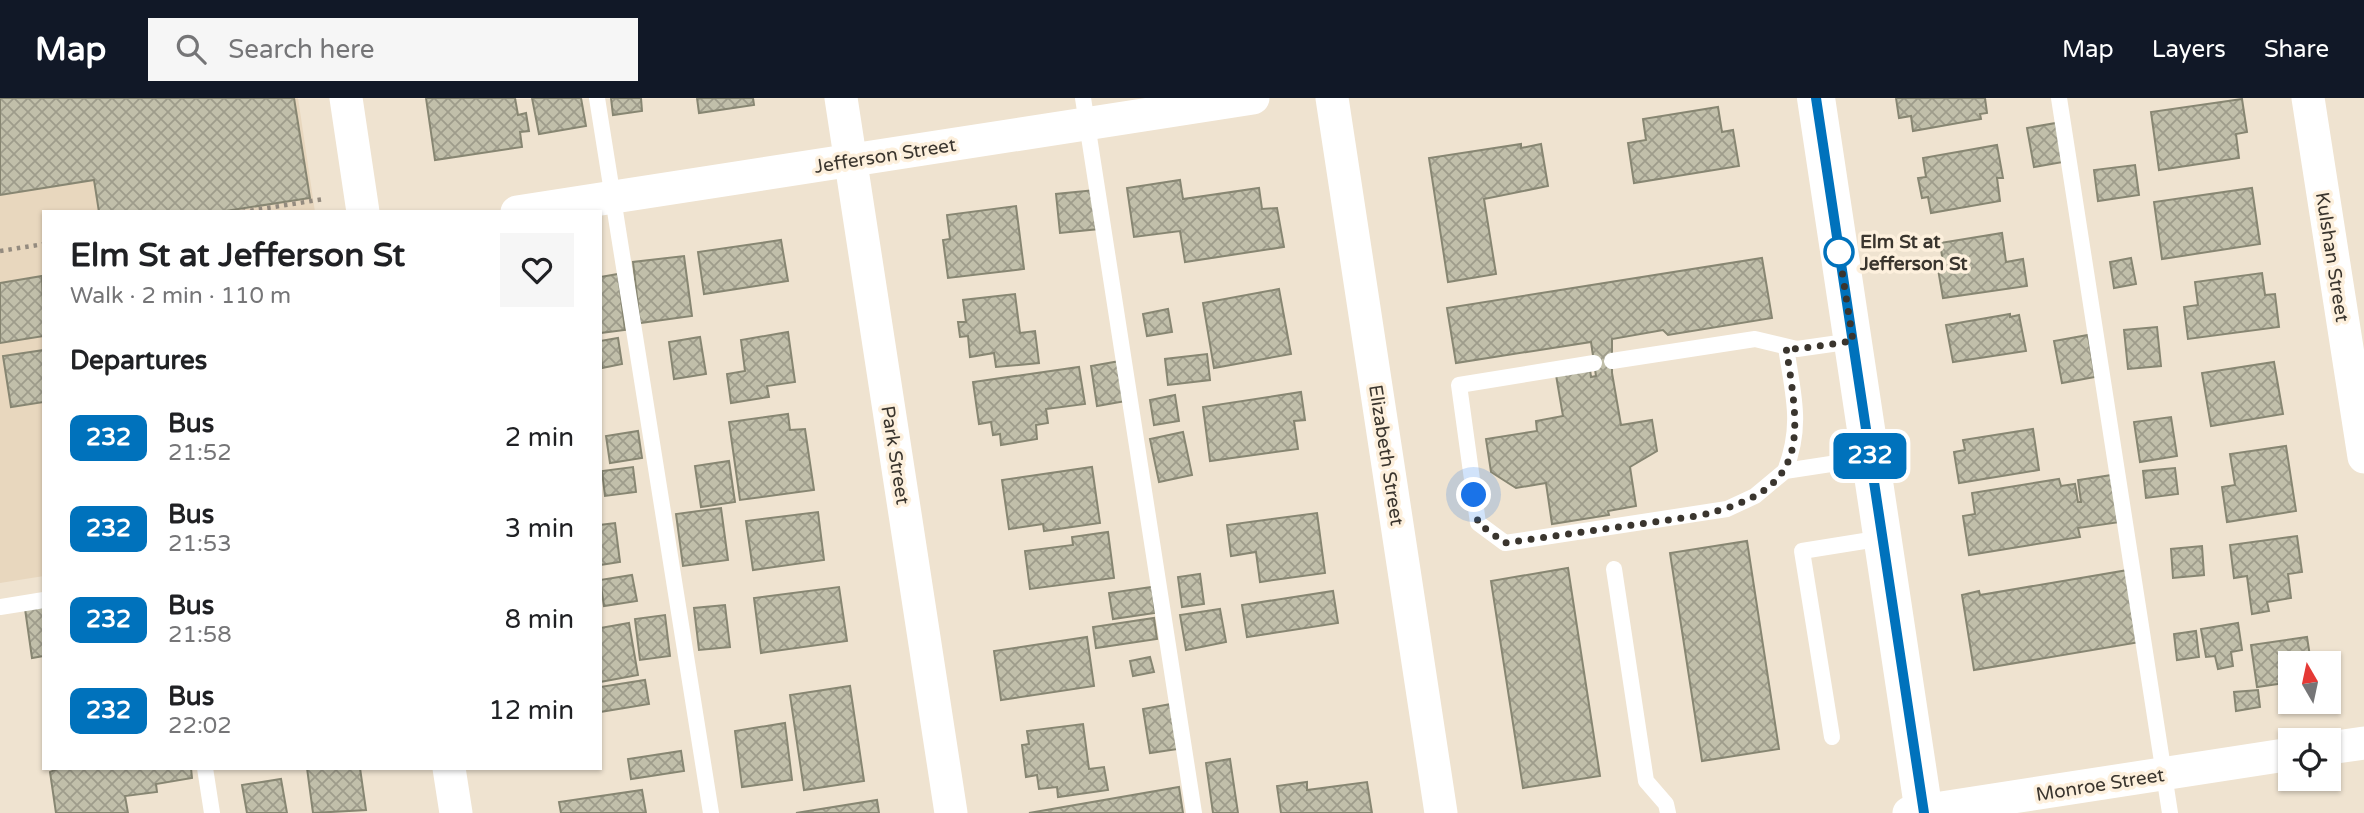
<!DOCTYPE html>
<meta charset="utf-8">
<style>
:root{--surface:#fff;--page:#f6f6f6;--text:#202124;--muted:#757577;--accent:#111827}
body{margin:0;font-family:"Varela Round",sans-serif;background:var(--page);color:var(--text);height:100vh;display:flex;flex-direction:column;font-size:26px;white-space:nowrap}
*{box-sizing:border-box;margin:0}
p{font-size:23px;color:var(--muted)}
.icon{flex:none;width:38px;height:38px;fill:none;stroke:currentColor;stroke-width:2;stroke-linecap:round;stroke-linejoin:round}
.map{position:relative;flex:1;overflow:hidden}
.panel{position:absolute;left:42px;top:112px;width:560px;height:560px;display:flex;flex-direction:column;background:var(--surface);border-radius:0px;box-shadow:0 2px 5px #0004}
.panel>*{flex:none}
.badge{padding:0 14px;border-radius:10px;font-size:24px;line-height:46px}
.needle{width:46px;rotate:351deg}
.fabs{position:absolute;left:2278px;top:553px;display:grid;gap:14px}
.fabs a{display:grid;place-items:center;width:63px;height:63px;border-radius:0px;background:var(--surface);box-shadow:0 2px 5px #0004;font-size:35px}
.you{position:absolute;width:35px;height:35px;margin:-18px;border:5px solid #fff;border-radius:50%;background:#1a73e8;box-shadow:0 0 0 10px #1a73e833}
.map>.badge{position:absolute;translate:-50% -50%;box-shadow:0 0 0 4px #fff}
h2{padding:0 28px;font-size:26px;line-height:63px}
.round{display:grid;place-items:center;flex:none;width:74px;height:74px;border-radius:0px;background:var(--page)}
.headline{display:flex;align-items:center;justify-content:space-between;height:119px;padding:0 28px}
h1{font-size:33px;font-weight:700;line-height:52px}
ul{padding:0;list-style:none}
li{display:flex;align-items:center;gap:21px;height:91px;padding:0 28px}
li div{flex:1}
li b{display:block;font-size:26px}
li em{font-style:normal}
li .badge{min-width:77px;font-weight:700;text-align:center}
header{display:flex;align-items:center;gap:42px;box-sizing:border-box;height:98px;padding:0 35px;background:var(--accent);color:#fff}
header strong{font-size:33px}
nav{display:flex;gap:38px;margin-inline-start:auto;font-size:24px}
.search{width:490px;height:63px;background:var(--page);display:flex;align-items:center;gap:18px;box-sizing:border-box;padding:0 24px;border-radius:0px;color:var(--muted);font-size:26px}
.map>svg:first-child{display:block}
.built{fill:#e8d7be}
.building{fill:url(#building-cross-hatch);stroke:#878672;stroke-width:2}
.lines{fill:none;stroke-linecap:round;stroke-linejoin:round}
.path{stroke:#948b7f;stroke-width:4.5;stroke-dasharray:3.5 5;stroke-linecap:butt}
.lane{stroke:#fff;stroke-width:16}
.street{stroke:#fff;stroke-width:33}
.secondary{stroke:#fff;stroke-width:38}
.line-casing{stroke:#fff;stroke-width:16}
.line{stroke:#0072bc;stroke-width:10}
.walk{stroke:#3a352e;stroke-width:7;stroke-dasharray:0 12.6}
.stop-dot{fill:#fff;stroke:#0072bc;stroke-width:3.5}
.labels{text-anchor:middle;stroke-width:7;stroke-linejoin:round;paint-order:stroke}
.street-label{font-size:19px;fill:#3a352e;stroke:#fdf0dd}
.stop-label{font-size:19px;font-weight:bold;fill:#3a352e;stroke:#fdf0dd;text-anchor:start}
</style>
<header>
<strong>Map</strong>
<div class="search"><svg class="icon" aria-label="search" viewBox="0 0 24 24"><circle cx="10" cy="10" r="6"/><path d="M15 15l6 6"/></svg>Search here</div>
<nav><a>Map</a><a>Layers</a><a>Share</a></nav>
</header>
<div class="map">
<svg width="2364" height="715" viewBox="0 0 2364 715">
<defs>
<pattern id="building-cross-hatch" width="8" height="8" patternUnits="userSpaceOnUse" patternTransform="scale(1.75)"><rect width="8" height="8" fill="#c1bfaa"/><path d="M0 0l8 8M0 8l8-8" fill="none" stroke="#9e9c8b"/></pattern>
</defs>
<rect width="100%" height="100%" fill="#efe3d0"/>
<polygon class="built" points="0,0 298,0 315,114 44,114 44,478 0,485"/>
<g class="building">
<polygon points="0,0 294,0 310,100 219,114 99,114 94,82 0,97"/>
<polygon points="426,0 515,0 518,17 526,15 529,33 520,34 522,49 435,62"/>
<polygon points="532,0 581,0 586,28 539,36"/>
<polygon points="611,0 641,0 642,13 613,17"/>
<polygon points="697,0 753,0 754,7 699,15"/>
<polygon points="1896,0 1985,0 1987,15 1980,16 1981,21 1913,33 1911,18 1899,20"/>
<polygon points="2242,1 2247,34 2236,36 2239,60 2159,72 2151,14"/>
<polygon points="1718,9 1722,34 1733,32 1739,68 1634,85 1628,45 1646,42 1643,21"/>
<polygon points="2056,25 2063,64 2034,69 2027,30"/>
<polygon points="1521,46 1521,50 1541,46 1548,88 1484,101 1496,176 1448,184 1429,60"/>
<polygon points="1997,47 2003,80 1997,80 2000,103 1931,115 1928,99 1922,100 1918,80 1926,79 1923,60"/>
<polygon points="2135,67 2139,97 2098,103 2094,72"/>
<polygon points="1180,82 1183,101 1259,90 1262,111 1277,110 1284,149 1185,164 1180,133 1134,139 1127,90"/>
<polygon points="2252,90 2260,146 2162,161 2154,104"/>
<polygon points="1095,92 1099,131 1060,135 1056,96"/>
<polygon points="1016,108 1024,171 948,180 943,142 950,141 947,117"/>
<polygon points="2002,135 2006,164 2023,161 2027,188 1943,200 1938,171 1944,170 1940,145"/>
<polygon points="781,142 788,183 704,196 698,154"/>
<polygon points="684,158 692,218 640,225 633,164"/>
<polygon points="1762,160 1772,220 1668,237 1663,232 1612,241 1612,275 1621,327 1652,322 1657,353 1630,369 1636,408 1608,413 1609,417 1552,426 1546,385 1516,390 1491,374 1486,341 1537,333 1536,323 1563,318 1556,277 1590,271 1591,279 1596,278 1591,244 1456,265 1447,210"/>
<polygon points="2131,160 2136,186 2114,190 2110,164"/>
<polygon points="2262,175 2265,197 2275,196 2279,229 2188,241 2184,209 2198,207 2195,184"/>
<polygon points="618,176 625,232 600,235 600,179"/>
<polygon points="42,178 44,238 0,245 0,185"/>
<polygon points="1279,191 1291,256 1214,270 1203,205"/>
<polygon points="1015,196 1020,235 1035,233 1039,265 996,269 994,255 970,259 968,238 960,239 958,224 966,224 963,202"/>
<polygon points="1168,211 1172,234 1147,238 1143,216"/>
<polygon points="2010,216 2010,219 2019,217 2026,253 1953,264 1946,227"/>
<polygon points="2157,229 2161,268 2128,271 2124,232"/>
<polygon points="788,234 795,284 767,288 769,299 731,305 727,276 745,273 741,242"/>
<polygon points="2088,237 2095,279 2062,285 2054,243"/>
<polygon points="700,239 706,276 674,281 669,244"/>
<polygon points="618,240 622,266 602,270 600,243"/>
<polygon points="44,252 44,304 11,309 3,258"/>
<polygon points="1207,256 1210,282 1168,287 1165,261"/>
<polygon points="1120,263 1126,303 1097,308 1091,268"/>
<polygon points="2274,264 2283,316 2211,328 2202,275"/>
<polygon points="1079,269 1085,306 1046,311 1048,325 1036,327 1037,341 1001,347 1000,336 993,337 991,324 979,326 973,284"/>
<polygon points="1301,294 1305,322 1294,323 1298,351 1210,363 1203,309"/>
<polygon points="1175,297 1179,323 1154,327 1150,302"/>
<polygon points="788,316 790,332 805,331 814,392 740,402 729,324"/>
<polygon points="2171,319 2177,358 2140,364 2134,324"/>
<polygon points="2033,331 2039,372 1959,385 1954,354 1965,352 1963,342"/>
<polygon points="638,333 642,360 610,365 606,338"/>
<polygon points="1183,334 1192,377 1159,384 1150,341"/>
<polygon points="2286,348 2296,413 2227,424 2222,389 2235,387 2230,356"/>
<polygon points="729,363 735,404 701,409 695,368"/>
<polygon points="633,369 636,394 605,398 602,373"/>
<polygon points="1092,369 1100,425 1044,433 1043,426 1009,431 1002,382"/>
<polygon points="2175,370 2178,396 2146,400 2143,373"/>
<polygon points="2112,377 2120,424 2078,430 2080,439 1969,457 1963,418 1975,416 1972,395 2059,381 2061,388 2075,386 2078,404 2081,404 2078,382"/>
<polygon points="721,410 728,462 683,468 676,416"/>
<polygon points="818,414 824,462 753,472 746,423"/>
<polygon points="1317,415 1325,475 1260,484 1256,454 1231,458 1227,427"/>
<polygon points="615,425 620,464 600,467 600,427"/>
<polygon points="1108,434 1114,480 1030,491 1025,453 1073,447 1072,439"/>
<polygon points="2297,438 2302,474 2288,476 2291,500 2267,504 2269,513 2252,516 2247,478 2234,480 2230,447"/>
<polygon points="1747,443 1779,651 1702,663 1670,455"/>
<polygon points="2202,448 2204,477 2173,480 2171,451"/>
<polygon points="1568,470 1600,678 1523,690 1491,483"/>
<polygon points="2128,472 2140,544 1974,572 1962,497 1979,493 1980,497"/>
<polygon points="1200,476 1204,506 1182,509 1178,479"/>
<polygon points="632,477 637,503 604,508 600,482"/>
<polygon points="839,489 847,543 761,555 754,500"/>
<polygon points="1152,489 1155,515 1113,521 1109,495"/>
<polygon points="1333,493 1338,525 1247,539 1242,507"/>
<polygon points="725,507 730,549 699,552 694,510"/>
<polygon points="44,509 44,558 32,560 25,511"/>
<polygon points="1220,511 1226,544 1186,552 1180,517"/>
<polygon points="665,517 670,558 640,562 635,521"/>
<polygon points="1154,520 1157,541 1096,550 1093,529"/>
<polygon points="629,525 638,577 600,584 600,530"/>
<polygon points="2238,525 2242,552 2231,554 2233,568 2218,571 2215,558 2206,559 2201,531"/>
<polygon points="2196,533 2199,559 2177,562 2174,536"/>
<polygon points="1087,539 1094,588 1001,602 994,553"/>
<polygon points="2307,539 2311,565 2291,565 2291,584 2257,589 2251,547"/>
<polygon points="1150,559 1154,574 1133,578 1130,563"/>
<polygon points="645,582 649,606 600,614 600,589"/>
<polygon points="850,588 864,683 804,692 790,597"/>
<polygon points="2258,592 2260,609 2236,613 2234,594"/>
<polygon points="1171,606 1178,651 1150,655 1143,611"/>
<polygon points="785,625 792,682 742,689 735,633"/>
<polygon points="1083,626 1089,671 1104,669 1108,692 1058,699 1057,689 1039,691 1037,677 1026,679 1022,647 1029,646 1027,633"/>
<polygon points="681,653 684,673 631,681 628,661"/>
<polygon points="1230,661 1238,715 1213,715 1206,665"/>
<polygon points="59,670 191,670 192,680 156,686 157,694 125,698 128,715 56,715 50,674"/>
<polygon points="307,670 360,670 366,712 313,715"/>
<polygon points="281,681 287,715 247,715 242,687"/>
<polygon points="1307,684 1307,692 1367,684 1372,715 1281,715 1277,688"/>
<polygon points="1179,689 1183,715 1029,715"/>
<polygon points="642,692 646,715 561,715 559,704"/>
<polygon points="877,702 879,715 796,715"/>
</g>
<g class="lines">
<g class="path">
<polyline points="242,114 324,101"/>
<polyline points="0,153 44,146"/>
</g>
<g class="lane">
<polyline points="597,0 711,715"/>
<polyline points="1083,0 1194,715"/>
<polyline points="2059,0 2170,715"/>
<polyline points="1612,263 1755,241 1797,251 1853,243"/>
<polyline points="1594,265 1459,287 1478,425 1505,445 1727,411 1755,398 1785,373 1870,360"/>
<path d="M 1785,373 C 1803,326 1793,297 1786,249"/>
<polyline points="1614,471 1646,683 1666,706 1668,715"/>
<polyline points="0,509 44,502"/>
<polyline points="1832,639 1802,453 1883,440"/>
<polyline points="205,670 212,715"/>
</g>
<g class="street">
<polyline points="346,0 363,114"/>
<polyline points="841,0 951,715"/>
<polyline points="1332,0 1441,715"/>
<polyline points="2308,0 2364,359"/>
<polyline points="517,114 1253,0"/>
<polyline points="2329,650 2364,645"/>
<polyline points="449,670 456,715"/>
<polyline points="1909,715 2291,656"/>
</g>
<polyline class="secondary" points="1816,0 1924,715"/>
</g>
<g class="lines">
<defs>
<polyline id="line" points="1816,0 1924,715"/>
</defs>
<use href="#line" class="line-casing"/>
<use href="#line" class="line"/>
<path class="walk" d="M 1474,397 L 1478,425 L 1505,445 L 1697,418 C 1810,393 1801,345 1786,249 L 1797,251 L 1853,243 L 1839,154"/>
</g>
<circle class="stop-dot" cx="1839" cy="154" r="14"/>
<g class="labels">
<g class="street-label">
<text transform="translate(885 57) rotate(-9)" y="7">Jefferson Street</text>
<text transform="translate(2333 159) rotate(81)" y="7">Kulshan Street</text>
<text transform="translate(896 357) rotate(81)" y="7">Park Street</text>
<text transform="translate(1387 357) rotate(81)" y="7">Elizabeth Street</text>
<text transform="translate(2100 686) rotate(-9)" y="7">Monroe Street</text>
</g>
<g class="stop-label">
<text x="1860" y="150">Elm St at<tspan x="1860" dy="22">Jefferson St</tspan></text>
</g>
</g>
</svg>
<div class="fabs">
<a><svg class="needle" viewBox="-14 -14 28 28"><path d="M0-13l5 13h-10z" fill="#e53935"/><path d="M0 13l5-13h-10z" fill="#757577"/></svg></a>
<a><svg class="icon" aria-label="locate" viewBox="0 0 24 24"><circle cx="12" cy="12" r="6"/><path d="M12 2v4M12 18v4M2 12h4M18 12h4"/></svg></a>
</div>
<div class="you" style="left:1474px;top:397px"></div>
<b class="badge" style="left:1870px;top:358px;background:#0072bc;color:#fff">232</b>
<section class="panel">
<div class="headline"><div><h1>Elm St at Jefferson St</h1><p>Walk · 2 min · 110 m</p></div><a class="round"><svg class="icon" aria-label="heart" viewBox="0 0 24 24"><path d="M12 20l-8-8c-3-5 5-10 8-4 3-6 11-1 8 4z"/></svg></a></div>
<h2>Departures</h2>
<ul>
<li><span class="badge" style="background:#0072bc;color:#fff">232</span><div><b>Bus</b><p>21:52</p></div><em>2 min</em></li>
<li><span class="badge" style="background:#0072bc;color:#fff">232</span><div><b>Bus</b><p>21:53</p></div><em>3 min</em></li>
<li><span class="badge" style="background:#0072bc;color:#fff">232</span><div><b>Bus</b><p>21:58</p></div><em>8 min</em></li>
<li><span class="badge" style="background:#0072bc;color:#fff">232</span><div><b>Bus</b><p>22:02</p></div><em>12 min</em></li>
</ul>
</section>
</div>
